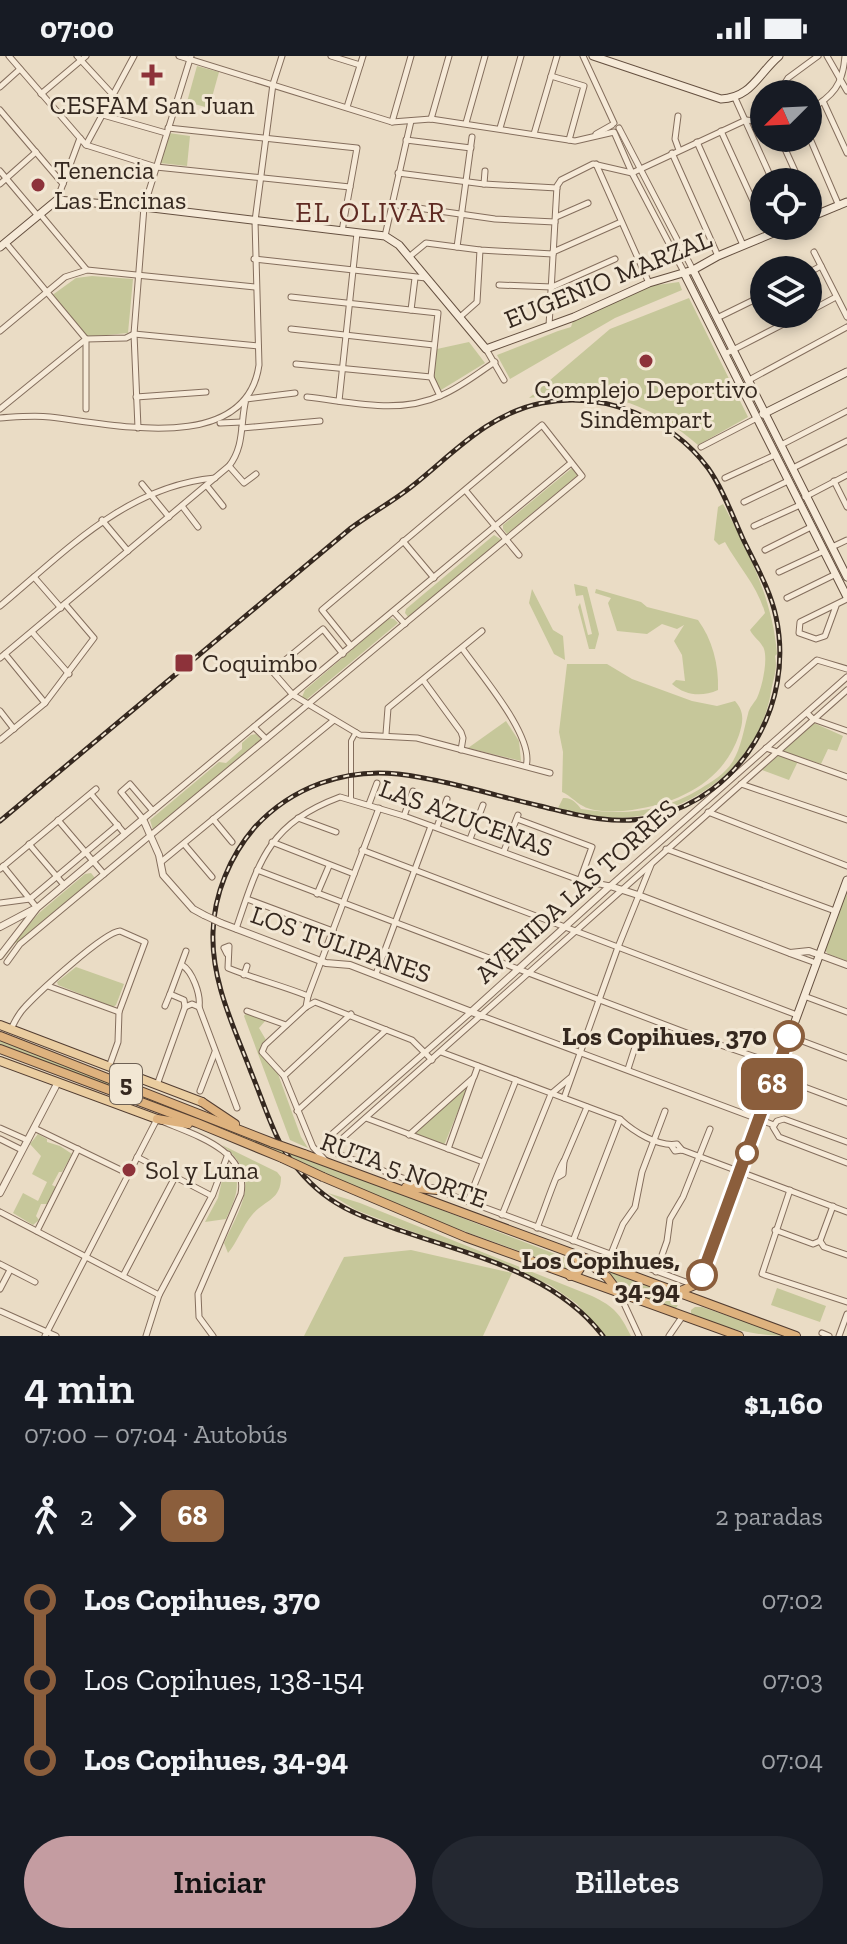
<!DOCTYPE html>
<html lang="es">
<meta charset="utf-8">
<style>
:root{--surface:#171b24;--page:#242831;--text:#f1f3f6;--muted:#9ea1a6;--accent:#c49ca1}
body{margin:0;font-family:"Zilla Slab",serif;background:var(--page);color:var(--text);height:100vh;display:flex;flex-direction:column;font-size:30px;white-space:nowrap}
*{box-sizing:border-box;margin:0}
p{font-size:26px;color:var(--muted)}
.icon{flex:none;width:44px;height:44px;fill:none;stroke:currentColor;stroke-width:2;stroke-linecap:round;stroke-linejoin:round}
.map{position:relative;height:1280px;overflow:hidden}
.sheet{display:flex;flex-direction:column;background:var(--surface);flex:1}
.sheet>*{flex:none}
.badge{padding:0 16px;border-radius:12px;font-size:28px;line-height:52px}
.needle{width:52px;rotate:246deg}
.controls{position:absolute;left:750px;top:24px;display:grid;gap:16px}
.controls a{display:grid;place-items:center;width:72px;height:72px;border-radius:50%;background:var(--surface);box-shadow:0 4px 12px #0003;font-size:40px}
.map>.badge{position:absolute;translate:-50% -50%;box-shadow:0 0 0 4px #fff}
.legs{display:flex;align-items:center;gap:12px;height:88px;padding:0 24px;font-size:26px}
.legs p{margin-inline-start:auto}
.overview{display:flex;align-items:center;justify-content:space-between;height:136px;padding:0 24px}
h1{font-size:44px;font-weight:600;line-height:60px}
.primary-button{display:flex;gap:16px;margin-top:auto;padding:16px 24px}
.primary-button a{flex:1;height:92px;border-radius:48px;background:var(--accent);color:#111;font-size:32px;font-weight:600;line-height:92px;text-align:center}
.primary-button a+a{background:var(--page);color:var(--text)}
ul{padding:0 24px;list-style:none}
li{display:flex;align-items:center;gap:28px;height:80px;font-size:30px}
li i{display:grid;place-items:center;width:12px;height:100%;margin:0 10px;background:currentColor}
li i::after{content:'';width:20px;height:20px;margin:-10px;border:6px solid;border-radius:50%;background:var(--surface)}
li p{margin-inline-start:auto}
li:first-child i{background:linear-gradient(#0000 50%,currentColor 0)}
li:last-child i{background:linear-gradient(currentColor 50%,#0000 0)}
.status{display:flex;justify-content:space-between;align-items:center;height:56px;padding:0 40px;background:var(--surface);direction:ltr}
.status svg{height:22px;fill:currentColor}
.map>svg:first-child{display:block}
.green{fill:#c6c79a}
.lines{fill:none;stroke-linecap:round;stroke-linejoin:round}
.pedestrian-casing{stroke:#846e5d;stroke-width:6}
.minor-casing{stroke:#846e5d;stroke-width:7}
.tertiary-casing{stroke:#846e5d;stroke-width:8}
.secondary-casing{stroke:#655040;stroke-width:9}
.primary-casing{stroke:#523d31;stroke-width:10}
.trunk-casing{stroke:#523d31;stroke-width:10}
.pedestrian{stroke:#f6ead8;stroke-width:4}
.minor{stroke:#f6ead8;stroke-width:5}
.tertiary{stroke:#f6ead8;stroke-width:6}
.secondary{stroke:#f6ead8;stroke-width:7}
.primary{stroke:#eacda0;stroke-width:8}
.trunk{stroke:#deb27e;stroke-width:8}
.rail-casing{stroke:#35281f;stroke-width:5}
.rail{stroke:#f2e7d4;stroke-width:2;stroke-dasharray:6;stroke-linecap:butt}
.tertiary-bridge-casing{stroke:#846e5d;stroke-width:8;stroke-linecap:butt}
.trunk-bridge-casing{stroke:#523d31;stroke-width:10;stroke-linecap:butt}
.tertiary-bridge{stroke:#f6ead8;stroke-width:6}
.trunk-bridge{stroke:#deb27e;stroke-width:8}
.line-1-casing{stroke:#fff;stroke-width:18}
.line-1{stroke:#8b5e3c;stroke-width:12}
.poi-dot{fill:#8d323a;stroke:#f2e7d4;stroke-width:3}
.stop-1-dot{fill:#fff;stroke:#8b5e3c;stroke-width:4}
.labels{text-anchor:middle;stroke-width:6;stroke-linejoin:round;paint-order:stroke}
.shield{fill:#f2e7d4;stroke:#6e6155;stroke-width:2}
.shield-label{font-size:24px;font-weight:bold;fill:#35281f}
.poi-label{font-size:26px;fill:#35281f;stroke:#f2e7d4;text-anchor:start}
.street-label{font-size:26px;fill:#35281f;stroke:#f2e7d4}
.stop-label{font-size:26px;font-weight:bold;fill:#35281f;stroke:#f2e7d4;text-anchor:end}
.neighbourhood-label{font-size:28px;letter-spacing:2px;fill:#5e2a22;stroke:#f2e7d4}
</style>
<div class="status"><b>07:00</b><svg viewBox="0 0 49 12"><path d="M0 12V9h3v3zM5 12V6h3v6zM10 12V3h3v9zM15 12V0h3v12zM26 1h20v11H26zM47 4h2v5h-2z"/></svg></div>
<div class="map">
<svg width="847" height="1280" viewBox="0 0 847 1280">
<rect width="100%" height="100%" fill="#eadcc5"/>
<g class="green">
<polygon points="197,10 219,16 209,52 187,46"/>
<polygon points="169,77 190,80 187,110 160,107"/>
<polygon points="92,220 133,223 128,277 86,281 51,240 76,222"/>
<polygon points="679,226 682,234 615,262 510,323 497,299 558,275 571,271 573,265 650,230"/>
<path d="M 689,242 L 748,361 L 698,389 C 644,342 599,332 529,342 L 610,273 Z"/>
<polygon points="469,286 485,307 441,334 433,320 437,293"/>
<polygon points="572,412 578,419 507,478 503,473 503,469"/>
<path d="M 723,448 C 749,496 773,545 777,598 L 775,600 C 778,613 773,623 771,636 C 755,731 647,786 558,752 L 563,742 C 571,741 577,747 581,753 C 625,760 662,756 700,733 C 713,725 725,718 733,705 C 741,692 744,673 748,658 C 749,652 754,647 757,642 C 762,631 768,605 764,593 C 761,585 753,581 750,574 L 765,557 C 757,529 738,510 725,486 L 719,489 L 714,484 L 718,451 Z"/>
<polygon points="494,479 502,484 409,562 405,557 406,553"/>
<polygon points="574,528 587,531 599,578 595,593 589,593 578,551 580,547 588,579 592,578 583,539 576,540"/>
<polygon points="532,533 553,574 563,580 565,604 554,598 529,547"/>
<path d="M 596,533 L 641,546 L 647,551 L 698,564 C 712,583 719,608 718,634 C 702,641 686,640 672,628 L 676,624 L 685,625 L 682,599 L 674,585 L 684,569 L 677,573 L 662,568 L 647,578 L 617,575 L 608,547 L 611,542 L 595,537 Z"/>
<polygon points="389,562 394,563 398,567 306,644 302,641 305,634"/>
<path d="M 567,608 L 607,608 L 632,623 L 692,645 L 717,650 L 735,645 C 745,656 743,666 739,679 C 723,726 679,747 632,754 C 620,756 594,757 583,750 C 575,746 571,740 562,736 L 563,696 L 559,676 Z"/>
<polygon points="506,665 519,685 521,705 468,692"/>
<polygon points="814,667 843,680 837,695 828,693 821,708 800,701 789,724 762,714"/>
<polygon points="256,678 261,683 153,774 150,764 219,706 226,707 242,693 242,687 251,679"/>
<polygon points="91,817 95,822 20,885 11,889 39,857 85,818"/>
<polygon points="847,833 847,905 828,898 825,894"/>
<polygon points="76,911 124,928 116,949 113,951 58,929 57,926"/>
<polygon points="247,956 266,964 259,972 266,984 261,989 260,997 278,1018 301,1081 308,1092 290,1084 244,960"/>
<polygon points="0,983 576,1206 577,1210 574,1215 447,1169 0,990"/>
<polygon points="469,1028 445,1087 443,1089 416,1079 415,1076"/>
<polygon points="38,1078 47,1083 47,1086 60,1090 72,1098 62,1116 59,1116 52,1129 56,1131 47,1148 41,1148 36,1160 39,1164 33,1169 13,1157 23,1137 38,1145 47,1126 32,1118 41,1100 30,1088"/>
<path d="M 222,1089 L 277,1116 L 281,1121 C 281,1145 264,1144 252,1159 C 242,1171 238,1185 228,1197 L 224,1187 C 241,1150 263,1120 222,1089 Z"/>
<path d="M 230,1110 L 233,1111 C 242,1130 234,1146 226,1163 L 205,1166 L 218,1142 L 223,1120 Z"/>
<path d="M 328,1137 L 360,1147 L 592,1240 C 615,1251 620,1258 631,1280 L 605,1280 L 577,1248 L 550,1229 L 356,1154 Z"/>
<polygon points="411,1194 512,1217 483,1280 304,1280 344,1201"/>
<polygon points="595,1208 682,1242 675,1254 622,1235"/>
<polygon points="777,1232 826,1250 820,1266 771,1249"/>
<path d="M 695,1251 L 702,1251 L 787,1280 C 755,1280 721,1271 691,1259 L 691,1254 Z"/>
</g>
<g class="lines">
<defs>
<polyline id="pedestrian" points="351,743 351,685 356,676"/>
<g id="minor">
<polyline points="9,0 86,89 156,111 350,131"/>
<polyline points="77,0 113,39"/>
<polyline points="179,0 392,66 431,63 575,85 614,76 632,117 684,216"/>
<polyline points="331,0 360,9"/>
<polyline points="583,0 614,67"/>
<polyline points="827,0 847,35"/>
<polyline points="551,20 584,30 569,84"/>
<polyline points="0,31 20,13"/>
<polyline points="41,38 86,0"/>
<polyline points="778,38 788,22 818,0"/>
<polyline points="735,42 773,126"/>
<polyline points="823,45 847,97"/>
<polyline points="347,51 363,0"/>
<polyline points="0,54 63,128"/>
<path d="M 808,55 C 833,40 843,29 845,0"/>
<polyline points="103,59 166,77"/>
<polyline points="678,60 675,83 679,94"/>
<polyline points="431,63 449,0"/>
<polyline points="392,66 411,0"/>
<polyline points="466,67 485,0"/>
<polyline points="168,72 357,92 342,175"/>
<polyline points="500,72 521,0"/>
<polyline points="619,72 693,214"/>
<polyline points="721,75 764,169"/>
<polyline points="534,78 557,0"/>
<polyline points="596,78 612,69"/>
<polyline points="808,78 839,150"/>
<polyline points="780,82 800,126"/>
<polyline points="406,84 471,92"/>
<polyline points="697,86 743,189"/>
<polyline points="86,89 134,0"/>
<polyline points="672,97 718,200"/>
<polyline points="596,108 649,227"/>
<polyline points="0,115 38,160"/>
<polyline points="398,117 484,128 557,132"/>
<polyline points="0,128 36,96"/>
<polyline points="484,128 485,115"/>
<polyline points="57,144 80,82"/>
<polyline points="808,144 815,160"/>
<polyline points="390,148 495,163 555,166"/>
<polyline points="40,158 86,213"/>
<polyline points="556,161 588,147"/>
<polyline points="385,180 411,65"/>
<polyline points="6,187 86,283"/>
<polyline points="457,191 472,81"/>
<polyline points="553,196 621,166"/>
<polyline points="814,196 847,261"/>
<polyline points="409,201 426,187 480,194 553,198"/>
<polyline points="254,203 426,222"/>
<polyline points="808,217 821,210"/>
<polyline points="499,229 552,231 615,203"/>
<polyline points="291,241 438,257 431,321 440,340"/>
<polyline points="411,254 415,222"/>
<polyline points="808,256 836,241"/>
<polyline points="460,261 477,246 480,194"/>
<polyline points="717,262 764,239"/>
<polyline points="549,270 557,130 561,124 593,108 632,117 746,64 764,66"/>
<polyline points="291,273 434,289"/>
<polyline points="0,275 65,221 87,214 255,231"/>
<polyline points="86,283 126,282 134,278 258,290"/>
<polyline points="486,293 504,324"/>
<polyline points="725,298 803,258"/>
<polyline points="296,308 431,321"/>
<polyline points="749,324 847,271"/>
<polyline points="136,341 206,336"/>
<path d="M 307,341 C 352,346 399,359 442,339 C 461,331 478,317 495,306"/>
<polyline points="339,345 357,177"/>
<polyline points="0,353 86,283"/>
<polyline points="86,353 86,284"/>
<path d="M 0,362 C 16,361 33,359 50,361 C 112,368 246,400 259,309 L 255,165 L 273,28 L 282,0"/>
<polyline points="220,367 242,366"/>
<polyline points="138,372 134,278 144,151 191,0"/>
<polyline points="242,372 320,365"/>
<polyline points="781,389 847,355"/>
<polyline points="701,391 757,362"/>
<polyline points="229,410 244,427 256,418"/>
<polyline points="793,412 847,385"/>
<polyline points="725,422 775,399"/>
<polyline points="834,425 847,451"/>
<polyline points="142,428 169,461"/>
<polyline points="207,430 223,450"/>
<polyline points="466,435 519,499"/>
<polyline points="805,441 847,419"/>
<polyline points="744,446 788,425"/>
<polyline points="182,450 198,471"/>
<polyline points="102,464 128,495"/>
<polyline points="754,470 800,449"/>
<polyline points="403,485 434,522"/>
<polyline points="832,491 847,484"/>
<polyline points="765,494 811,471"/>
<polyline points="779,516 824,495"/>
<polyline points="34,521 61,552"/>
<polyline points="787,542 836,518"/>
<path d="M 0,550 C 65,496 126,430 215,422"/>
<polyline points="836,550 825,580 816,583 799,577 800,566 847,543"/>
<polyline points="394,556 405,568"/>
<polyline points="32,576 69,618"/>
<path d="M 462,592 C 480,618 535,681 526,710"/>
<polyline points="5,598 45,647"/>
<polyline points="343,598 323,573 272,615 293,639 360,679 417,682 550,717"/>
<path d="M 0,602 L 229,410 C 245,390 240,366 246,343 L 295,337"/>
<polyline points="423,624 461,676 463,682 461,694"/>
<polyline points="788,629 817,604 847,613"/>
<polyline points="0,655 14,673"/>
<polyline points="807,657 813,663 847,675"/>
<polyline points="254,671 266,683"/>
<polyline points="386,678 388,652 482,575"/>
<polyline points="0,684 45,647 94,582 65,548"/>
<polyline points="766,692 847,721"/>
<polyline points="741,728 847,764"/>
<polyline points="91,738 125,778"/>
<polyline points="369,748 377,727"/>
<polyline points="153,755 130,728 121,736 143,763 571,407"/>
<polyline points="708,756 847,810"/>
<polyline points="404,760 413,735"/>
<polyline points="298,762 336,776"/>
<polyline points="213,763 232,786"/>
<polyline points="517,763 592,791 580,824"/>
<polyline points="58,764 104,818"/>
<polyline points="437,771 447,743"/>
<polyline points="470,783 483,749"/>
<polyline points="272,786 354,818"/>
<polyline points="29,788 64,829"/>
<polyline points="184,788 212,821"/>
<polyline points="666,793 835,855"/>
<polyline points="362,794 797,959"/>
<polyline points="504,795 518,759"/>
<polyline points="161,806 334,664"/>
<polyline points="3,810 37,852"/>
<polyline points="0,813 96,733"/>
<polyline points="257,814 700,982 779,1009"/>
<polyline points="317,838 329,810"/>
<polyline points="247,843 333,875"/>
<polyline points="0,847 30,843 118,769"/>
<path d="M 236,873 C 259,805 268,768 340,741 L 404,760 L 579,824 L 610,830 L 847,621"/>
<path d="M 227,898 L 224,892 L 229,890 L 228,912 C 255,923 280,929 308,940"/>
<polyline points="791,898 816,907"/>
<polyline points="7,906 20,888 582,420 542,369 322,554 351,590"/>
<path d="M 182,909 C 192,915 201,938 199,951 L 237,1052"/>
<polyline points="376,918 431,770"/>
<polyline points="244,919 247,910"/>
<polyline points="48,930 119,956"/>
<polyline points="804,940 847,956"/>
<polyline points="165,950 170,938"/>
<polyline points="185,951 184,944 170,938 186,895"/>
<polyline points="306,951 308,940 379,752"/>
<polyline points="247,955 286,969"/>
<polyline points="482,960 774,1069"/>
<path d="M 11,973 C 15,965 18,958 25,951 C 39,936 104,876 120,875 L 145,886 L 119,956 L 118,986 L 109,1011"/>
<polyline points="789,980 847,1002"/>
<path d="M 441,996 L 620,1063 C 634,1076 658,1091 677,1088 L 682,1094"/>
<polyline points="628,1013 637,985"/>
<polyline points="284,1020 351,958"/>
<polyline points="775,1020 847,1047"/>
<polyline points="157,1029 185,951 192,948 199,951"/>
<polyline points="200,1035 215,996"/>
<polyline points="564,1042 618,891 651,809"/>
<polyline points="297,1055 386,974"/>
<polyline points="366,1062 483,1106"/>
<polyline points="0,1072 27,1084"/>
<polyline points="34,1072 129,1118"/>
<polyline points="409,1079 474,1021 478,1010"/>
<polyline points="0,1083 22,1094"/>
<polyline points="847,1086 784,1063 777,1065 773,1071 779,1081 847,1107"/>
<polyline points="336,1088 847,634"/>
<polyline points="671,1089 675,1095 682,1094 847,1156"/>
<polyline points="448,1093 473,1023"/>
<polyline points="137,1101 212,1140"/>
<polyline points="326,1105 313,1091 284,1020 262,996 265,989 306,951 315,946 412,984 432,1004"/>
<polyline points="558,1121 563,1118 564,1105"/>
<polyline points="427,1131 338,1098 335,1094 336,1088 330,1080 471,956"/>
<polyline points="437,1134 694,1229"/>
<polyline points="790,1134 762,1218 847,1246"/>
<polyline points="468,1145 516,1024"/>
<polyline points="833,1150 820,1185 824,1191 847,1199"/>
<polyline points="0,1156 159,1239"/>
<polyline points="502,1159 551,1038 570,1022"/>
<path d="M 537,1172 C 543,1158 558,1112 564,1105 L 587,1051"/>
<polyline points="775,1174 813,1188 820,1185"/>
<polyline points="37,1175 78,1093"/>
<polyline points="573,1185 620,1063"/>
<polyline points="611,1198 623,1168 635,1151 642,1116 665,1055"/>
<polyline points="0,1208 35,1226"/>
<polyline points="656,1216 667,1185 670,1163 683,1141 710,1073"/>
<polyline points="123,1220 175,1121"/>
<polyline points="0,1233 10,1214"/>
<polyline points="620,1239 639,1280"/>
<polyline points="0,1255 56,1280"/>
<polyline points="822,1277 829,1280"/>
<path d="M 45,1280 L 157,1063 C 190,1078 249,1092 241,1138 L 198,1238 L 199,1261 L 213,1280"/>
<polyline points="146,1280 159,1239 213,1138 228,1098"/>
<polyline points="669,1280 682,1261"/>
<polyline points="839,1280 847,1258"/>
</g>
<g id="tertiary">
<polyline points="221,867 326,907 350,909 482,960"/>
<polyline points="0,871 34,853"/>
<polyline points="0,900 37,852 143,763 159,799 163,819 193,853 204,859"/>
<polyline points="471,956 610,830 638,839 790,897 809,895 847,909"/>
<polyline points="0,1137 58,1026"/>
</g>
<g id="secondary">
<path d="M 593,0 L 721,43 C 751,42 758,18 779,0"/>
<polyline points="808,162 847,146"/>
<polyline points="0,191 57,144 144,151 385,180 399,189 486,293 574,261 649,227 693,214 718,200 790,170"/>
<polyline points="693,214 847,521"/>
<polyline points="684,217 847,541"/>
<polyline points="763,358 847,316"/>
<polyline points="695,1229 700,1224 847,824"/>
</g>
<g id="primary">
<polyline points="0,969 202,1046"/>
<polyline points="0,1005 157,1063"/>
</g>
<g id="trunk">
<polyline points="0,980 273,1087"/>
<polyline points="0,993 197,1067 282,1102"/>
<polyline points="202,1046 235,1068"/>
<polyline points="157,1063 188,1068"/>
<polyline points="304,1098 796,1280"/>
<polyline points="323,1121 465,1181 739,1280"/>
<polyline points="406,1131 437,1134"/>
<polyline points="586,1205 607,1221 619,1237"/>
<polyline points="570,1220 577,1217 581,1211 576,1199"/>
<polyline points="678,1236 695,1229"/>
</g>
</defs>
<use href="#pedestrian" class="pedestrian-casing"/>
<use href="#minor" class="minor-casing"/>
<use href="#tertiary" class="tertiary-casing"/>
<use href="#secondary" class="secondary-casing"/>
<use href="#primary" class="primary-casing"/>
<use href="#trunk" class="trunk-casing"/>
<use href="#pedestrian" class="pedestrian"/>
<use href="#minor" class="minor"/>
<use href="#tertiary" class="tertiary"/>
<use href="#secondary" class="secondary"/>
<use href="#primary" class="primary"/>
<use href="#trunk" class="trunk"/>
<defs>
<path id="rail" d="M 0,765 L 351,472 C 370,458 392,446 411,431 C 453,398 487,358 542,347 C 603,335 671,362 708,412 C 723,433 732,459 743,483 C 755,508 770,533 776,561 C 795,648 742,740 653,761 C 613,770 578,759 540,750 C 493,739 446,724 398,718 C 345,712 292,731 255,771 C 230,800 214,838 213,876 C 211,925 234,971 251,1016 C 261,1040 269,1066 281,1089 C 293,1109 311,1130 330,1143 C 352,1158 377,1166 402,1175 C 473,1200 555,1217 603,1280"/>
</defs>
<use href="#rail" class="rail-casing"/>
<use href="#rail" class="rail"/>
<defs>
<polyline id="tertiary-bridge" points="204,859 221,867"/>
<g id="trunk-bridge">
<polyline points="273,1087 304,1098"/>
<polyline points="282,1102 323,1121"/>
</g>
</defs>
<use href="#tertiary-bridge" class="tertiary-bridge-casing"/>
<use href="#trunk-bridge" class="trunk-bridge-casing"/>
<use href="#tertiary-bridge" class="tertiary-bridge"/>
<use href="#trunk-bridge" class="trunk-bridge"/>
</g>
<g class="lines">
<defs>
<polyline id="line-1" points="702,1219 789,980"/>
</defs>
<use href="#line-1" class="line-1-casing"/>
<use href="#line-1" class="line-1"/>
</g>
<g class="poi-dot">
<path d="M148 7h8v8h8v8h-8v8h-8v-8h-8v-8h8z"/>
<circle cx="38" cy="129" r="8"/>
<circle cx="646" cy="305" r="8"/>
<rect x="174" y="597" width="20" height="20" rx="4"/>
<circle cx="129" cy="1114" r="8"/>
</g>
<g class="stop-1-dot">
<circle cx="789" cy="980" r="14"/>
<circle cx="747" cy="1097" r="10"/>
<circle cx="702" cy="1219" r="14"/>
</g>
<g class="labels">
<rect class="shield" x="110" y="1008" width="32" height="40" rx="6"/>
<g class="shield-label">
<text x="126" y="1036">5</text>
</g>
<g class="poi-label">
<text x="152" y="58" text-anchor="middle">CESFAM San Juan</text>
<text x="54" y="123">Tenencia<tspan x="54" dy="30">Las Encinas</tspan></text>
<text x="646" y="342" text-anchor="middle">Complejo Deportivo<tspan x="646" dy="30">Sindempart</tspan></text>
<text x="202" y="616">Coquimbo</text>
<text x="145" y="1123">Sol y Luna</text>
</g>
<g class="street-label">
<text transform="translate(608 223) rotate(-22)" y="9">EUGENIO MARZAL</text>
<text transform="translate(466 762) rotate(20)" y="9">LAS AZUCENAS</text>
<text transform="translate(576 835) rotate(-42)" y="9">AVENIDA LAS TORRES</text>
<text transform="translate(341 888) rotate(19)" y="9">LOS TULIPANES</text>
<text transform="translate(404 1114) rotate(20)" y="9">RUTA 5 NORTE</text>
</g>
<g class="stop-label">
<text x="767" y="989">Los Copihues, 370</text>
<text x="680" y="1213">Los Copihues,<tspan x="680" dy="30">34-94</tspan></text>
</g>
<g class="neighbourhood-label">
<text x="371" y="166">EL OLIVAR</text>
</g>
</g>
</svg>
<div class="controls">
<a><svg class="needle" viewBox="-14 -14 28 28"><path d="M0-13l5 13h-10z" fill="#e53935"/><path d="M0 13l5-13h-10z" fill="#9ea1a6"/></svg></a>
<a><svg class="icon" aria-label="locate" viewBox="0 0 24 24"><circle cx="12" cy="12" r="6"/><path d="M12 2v4M12 18v4M2 12h4M18 12h4"/></svg></a>
<a><svg class="icon" aria-label="layers" viewBox="0 0 24 24"><path d="M12 4l9 5-9 5-9-5zM3 14l9 5 9-5"/></svg></a>
</div>
<b class="badge" style="left:772px;top:1028px;background:#8b5e3c;color:#fff">68</b>
</div>
<section class="sheet">
<div class="overview"><div><h1>4 min</h1><p>07:00 – 07:04 · Autobús</p></div><b>$1,160</b></div>
<div class="legs"><svg class="icon" aria-label="walk" viewBox="0 0 24 24"><circle cx="13" cy="4" r="2"/><path d="M13 8l-2 6 4 7M11 14l-3 7M7 12l3-4h3l4 4"/></svg>2<svg class="icon" aria-label="forward" viewBox="0 0 24 24"><path d="M9 5l7 7-7 7"/></svg><b class="badge" style="background:#8b5e3c;color:#fff">68</b><p>2 paradas</p></div>
<ul>
<li><i style="color:#8b5e3c"></i><b>Los Copihues, 370</b><p>07:02</p></li>
<li><i style="color:#8b5e3c"></i><span>Los Copihues, 138-154</span><p>07:03</p></li>
<li><i style="color:#8b5e3c"></i><b>Los Copihues, 34-94</b><p>07:04</p></li>
</ul>
<div class="primary-button"><a>Iniciar</a><a>Billetes</a></div>
</section>
